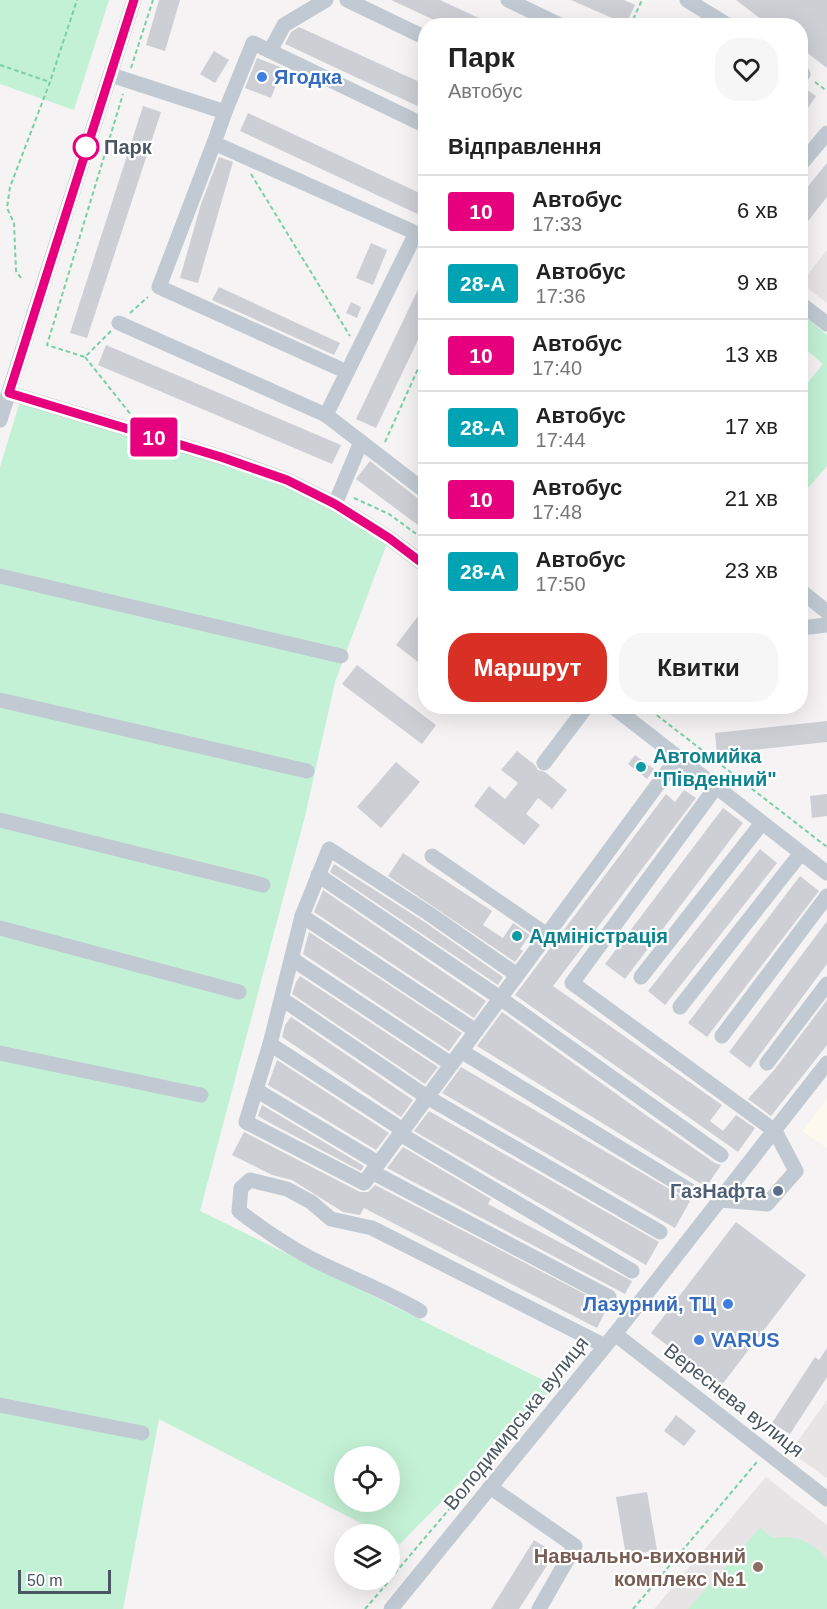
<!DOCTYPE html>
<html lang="uk">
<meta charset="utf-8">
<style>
:root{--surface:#fff;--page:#f6f6f6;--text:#222;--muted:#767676;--line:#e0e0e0;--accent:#d93025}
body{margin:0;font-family:Helvetica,sans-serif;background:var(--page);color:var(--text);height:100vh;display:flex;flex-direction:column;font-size:22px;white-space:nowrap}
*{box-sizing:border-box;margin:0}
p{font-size:20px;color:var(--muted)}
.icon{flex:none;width:33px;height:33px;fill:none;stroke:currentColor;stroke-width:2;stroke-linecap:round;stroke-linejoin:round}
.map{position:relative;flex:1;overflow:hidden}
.details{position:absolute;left:418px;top:18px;width:390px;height:696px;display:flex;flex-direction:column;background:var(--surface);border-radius:24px;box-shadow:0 6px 24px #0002}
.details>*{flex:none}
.badge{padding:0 12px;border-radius:4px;font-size:21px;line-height:39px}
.tools{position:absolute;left:334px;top:1446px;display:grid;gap:12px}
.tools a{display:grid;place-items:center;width:66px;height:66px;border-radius:50%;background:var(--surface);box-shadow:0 6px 24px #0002;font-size:30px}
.scale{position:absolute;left:18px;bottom:15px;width:93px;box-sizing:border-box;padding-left:6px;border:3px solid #4a5661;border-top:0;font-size:16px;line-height:21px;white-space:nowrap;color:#4a5661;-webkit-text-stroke:4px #fff;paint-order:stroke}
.map>.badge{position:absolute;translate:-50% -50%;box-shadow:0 0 0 3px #fff}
h2{padding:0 30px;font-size:22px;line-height:54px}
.round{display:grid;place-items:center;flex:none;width:63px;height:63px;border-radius:24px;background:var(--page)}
.head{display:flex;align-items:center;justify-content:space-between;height:102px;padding:0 30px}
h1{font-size:28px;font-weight:700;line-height:45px}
.primary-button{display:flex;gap:12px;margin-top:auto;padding:12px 30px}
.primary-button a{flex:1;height:69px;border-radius:24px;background:var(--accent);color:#fff;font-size:24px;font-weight:700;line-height:69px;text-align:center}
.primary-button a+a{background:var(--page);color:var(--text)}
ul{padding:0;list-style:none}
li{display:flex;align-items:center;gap:18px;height:72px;padding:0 30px;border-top:2px solid var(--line)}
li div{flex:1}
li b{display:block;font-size:22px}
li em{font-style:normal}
li .badge{min-width:66px;font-weight:700;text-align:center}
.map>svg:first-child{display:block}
.commercial{fill:#fdf9ef}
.education{fill:#e6e4e5}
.green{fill:#c3f1d5;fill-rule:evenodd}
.building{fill:#cdcfd5}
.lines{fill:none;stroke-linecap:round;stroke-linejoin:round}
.path{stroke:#7ad0a6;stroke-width:2;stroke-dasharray:4.5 3;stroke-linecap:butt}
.minor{stroke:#c1cad2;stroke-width:15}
.line-casing{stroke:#fff;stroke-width:14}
.line{stroke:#e6007e;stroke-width:9}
.shop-dot{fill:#3f7fe0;stroke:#fff;stroke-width:2}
.stop-dot{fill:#fff;stroke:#e6007e;stroke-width:3}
.culture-dot{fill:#0f9aa8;stroke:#fff;stroke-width:2}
.service-dot{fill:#5c6f8a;stroke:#fff;stroke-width:2}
.education-dot{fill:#8d6e63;stroke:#fff;stroke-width:2}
.labels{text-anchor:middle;stroke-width:4.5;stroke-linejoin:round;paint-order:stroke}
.shop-label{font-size:20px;font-weight:bold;fill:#366cbe;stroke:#fff;text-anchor:start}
.stop-label{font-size:20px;font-weight:bold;fill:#4a5661;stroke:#fff;text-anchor:start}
.culture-label{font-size:20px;font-weight:bold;fill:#0d838f;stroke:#fff;text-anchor:start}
.service-label{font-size:20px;font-weight:bold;fill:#4e5e75;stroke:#fff;text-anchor:end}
.street-label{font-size:20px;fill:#4a5661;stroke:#fff}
.education-label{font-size:20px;font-weight:bold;fill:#785e54;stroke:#fff;text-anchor:end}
</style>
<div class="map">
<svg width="827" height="1609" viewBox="0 0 827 1609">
<rect width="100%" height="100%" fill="#f5f3f3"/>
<polygon class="commercial" points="827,1099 827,1148 802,1131"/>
<g class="education">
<polygon points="827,250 827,303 801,283"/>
<polygon points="827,1400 827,1478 790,1452"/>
<polygon points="766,1477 827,1525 827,1609 654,1609"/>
</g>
<g class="green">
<polygon points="0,0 109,0 74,110 0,84"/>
<polygon points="801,313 827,335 827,466 801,496 801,391 823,364 801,345"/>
<path d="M 21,398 L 237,462 L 389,538 L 335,682 L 305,816 L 200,1211 L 555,1386 L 400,1544 L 390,1539 L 390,1534 L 382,1534 L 159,1419 L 123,1609 L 0,1609 L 0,467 ZM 345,1456 L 390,1456 L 390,1502 L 345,1502 Z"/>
<path d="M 760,1528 L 772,1538 C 794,1534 815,1541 827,1561 L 827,1609 L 688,1609 Z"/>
</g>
<g class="building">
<polygon points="159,0 180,0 165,51 146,45"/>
<polygon points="391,0 440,0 496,26 447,26"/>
<polygon points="571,0 624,0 635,5 626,24"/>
<polygon points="736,0 827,0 827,68 801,48 801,26 770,26"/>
<polygon points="299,27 426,85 426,110 285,44 291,32"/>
<polygon points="214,51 229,60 215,83 200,74"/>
<polygon points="257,58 283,68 271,98 245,88"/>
<polygon points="801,86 816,96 808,108 801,103"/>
<polygon points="143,106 161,112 87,338 70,333"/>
<polygon points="248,113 426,196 426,218 240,131"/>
<polygon points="219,157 233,162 198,283 180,278 201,204"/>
<polygon points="827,163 827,197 801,230 801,195"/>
<polygon points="371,243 387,250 373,285 356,278"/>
<polygon points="426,273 426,323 376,428 356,419"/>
<polygon points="219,287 340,343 334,355 212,300"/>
<polygon points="351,302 361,307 357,318 346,313"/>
<polygon points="106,345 341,445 332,464 98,365"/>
<polygon points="370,461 420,500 426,502 426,531 356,479"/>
<polygon points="419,615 426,621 426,668 396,645"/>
<polygon points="357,665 436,725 422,744 342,684"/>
<polygon points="827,721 827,742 717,754 715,733"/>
<polygon points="517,751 535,765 538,770 545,772 567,790 552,809 538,798 526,814 540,825 524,845 474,806 489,786 505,799 518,783 501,770"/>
<polygon points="635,755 654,769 647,779 628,764"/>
<polygon points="396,762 420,782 381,828 357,807"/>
<polygon points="684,790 696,798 553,986 722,1105 710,1121 723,1131 736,1115 755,1128 738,1152 515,995 666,794 675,802"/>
<polygon points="827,794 827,816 812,818 810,796"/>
<polygon points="723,808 743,823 625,979 605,964"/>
<polygon points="760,849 777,863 665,1005 648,991"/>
<polygon points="403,853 492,911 483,925 503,938 513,923 530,935 520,949 523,951 515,962 388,876"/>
<polygon points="334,864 423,921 503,977 498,985 330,872"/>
<polygon points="800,876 819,891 707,1037 688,1023"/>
<polygon points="323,890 486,1001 474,1018 314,912"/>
<polygon points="827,921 827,964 750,1068 729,1052"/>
<polygon points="309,932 462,1033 449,1051 303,954"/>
<polygon points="300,976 438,1067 425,1084 292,994 296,982"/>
<polygon points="827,1000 827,1045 771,1116 748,1099 775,1069"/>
<polygon points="502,1012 650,1118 715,1163 721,1165 706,1187 477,1046"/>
<polygon points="291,1017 413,1100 401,1117 282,1037 285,1025"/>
<polygon points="277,1060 389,1133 376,1150 268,1085"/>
<polygon points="461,1067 690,1201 675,1228 442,1093"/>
<polygon points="262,1105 364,1166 361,1171 272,1124 258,1116"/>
<polygon points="429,1111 659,1242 646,1265 414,1131"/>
<polygon points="244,1132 360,1192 368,1192 375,1185 608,1306 597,1328 364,1208 360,1215 343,1212 292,1180 272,1175 232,1155"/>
<polygon points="403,1147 491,1199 488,1204 632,1281 625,1294 387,1168"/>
<polygon points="736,1222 806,1275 721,1386 651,1333"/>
<polygon points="827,1348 827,1377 790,1434 772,1423 815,1357 819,1360"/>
<polygon points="676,1415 696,1431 684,1446 664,1431"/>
<polygon points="647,1492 657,1550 626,1556 616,1497"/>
<polygon points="534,1540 555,1553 519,1609 491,1609"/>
</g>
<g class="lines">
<g class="path">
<polyline points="630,26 642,0"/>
<polyline points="0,65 50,82"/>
<polyline points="131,68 153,0"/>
<polyline points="815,82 827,91"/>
<polyline points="251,174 350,336"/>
<polyline points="21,278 16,271 14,223 7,208 10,187 50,82 77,0"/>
<polyline points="130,313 148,297"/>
<polyline points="111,331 85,357 47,345 123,94"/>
<polyline points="85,357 132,416"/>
<polyline points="385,442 426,351"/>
<polyline points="354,498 389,514 426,541"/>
<polyline points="645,706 827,847"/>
<polyline points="390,1579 451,1507"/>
<polyline points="365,1609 390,1580"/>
<polyline points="633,1609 757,1462"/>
</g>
<g class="minor">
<polyline points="347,0 426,38"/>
<polyline points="508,0 562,26"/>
<polyline points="687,0 729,26"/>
<polyline points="270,51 426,126"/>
<polyline points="801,73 803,74 801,76"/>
<polyline points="111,75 225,112 253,43 270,51 284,25 326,0"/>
<polyline points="225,112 214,143 416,233 326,415 426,492"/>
<polyline points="214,143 159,287 347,372"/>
<polyline points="801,164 827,133"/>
<polyline points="801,304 827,324"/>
<polyline points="119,323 326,415"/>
<polyline points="9,393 237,462 287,480 335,504 389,538 426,566"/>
<polyline points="0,420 134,0"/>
<polyline points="335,504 361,442"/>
<polyline points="0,576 341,656"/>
<polyline points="801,591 827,612"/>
<polyline points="801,628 827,625"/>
<polyline points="0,700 307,771"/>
<polyline points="612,706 827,873"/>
<polyline points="544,763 587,706"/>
<polyline points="716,787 572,983 775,1131 796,1171 767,1204 720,1200"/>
<polyline points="0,820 263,885"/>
<polyline points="432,856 547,935"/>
<polyline points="318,875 500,998 721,1155"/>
<polyline points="302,916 476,1031"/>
<polyline points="0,928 239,992"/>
<polyline points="292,959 451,1064"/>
<polyline points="517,975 428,913 329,849 302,916 270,1044 246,1122 364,1183 678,757"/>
<polyline points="641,977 762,823"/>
<polyline points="282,999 427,1097 660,1232"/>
<polyline points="680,1007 801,853"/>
<polyline points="722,1036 827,896"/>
<polyline points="270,1044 403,1130"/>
<polyline points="461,1051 692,1192"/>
<polyline points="0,1053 201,1095"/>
<polyline points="767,1063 827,984"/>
<polyline points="256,1090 378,1163"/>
<polyline points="400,1134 632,1271"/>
<polyline points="372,1172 609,1297"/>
<path d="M 420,1311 C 385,1291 348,1277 312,1259 C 286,1245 262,1229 239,1211 L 241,1188 L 250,1180 L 287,1189 L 311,1202 L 331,1219 L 372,1228 L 605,1346"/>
<polyline points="615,1334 827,1499"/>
<polyline points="0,1405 142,1433"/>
<polyline points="490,1487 575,1546 539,1609"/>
<polyline points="391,1609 615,1334 827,1063"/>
</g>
</g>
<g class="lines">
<defs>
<polyline id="line" points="134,0 9,393 221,457 287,480 335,504 389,538 426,566"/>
</defs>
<use href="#line" class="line-casing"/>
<use href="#line" class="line"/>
</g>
<g class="shop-dot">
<circle cx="262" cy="77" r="6"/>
<circle cx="728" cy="1304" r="6"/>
<circle cx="699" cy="1340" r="6"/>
</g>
<circle class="stop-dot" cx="86" cy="147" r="12"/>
<g class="culture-dot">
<circle cx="641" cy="767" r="6"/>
<circle cx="517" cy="936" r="6"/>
</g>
<circle class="service-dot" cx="778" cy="1191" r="6"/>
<circle class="education-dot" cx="758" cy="1567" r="6"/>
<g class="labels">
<g class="shop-label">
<text x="274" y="84">Ягодка</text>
<text x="716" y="1311" text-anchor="end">Лазурний, ТЦ</text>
<text x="711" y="1347">VARUS</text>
</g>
<g class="stop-label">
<text x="104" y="154">Парк</text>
</g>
<g class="culture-label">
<text x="653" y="763">Автомийка<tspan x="653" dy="23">"Південний"</tspan></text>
<text x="529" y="943">Адміністрація</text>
</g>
<g class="service-label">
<text x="766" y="1198">ГазНафта</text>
</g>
<g class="street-label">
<text transform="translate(734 1400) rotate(38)" y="7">Вереснева вулиця</text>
<text transform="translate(516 1423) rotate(-51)" y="7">Володимирська вулиця</text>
</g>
<g class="education-label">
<text x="746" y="1563">Навчально-виховний<tspan x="746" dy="23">комплекс №1</tspan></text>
</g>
</g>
</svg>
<div class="tools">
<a><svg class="icon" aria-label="locate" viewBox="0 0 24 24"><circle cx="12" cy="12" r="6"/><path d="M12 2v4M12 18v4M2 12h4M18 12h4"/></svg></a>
<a><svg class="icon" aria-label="layers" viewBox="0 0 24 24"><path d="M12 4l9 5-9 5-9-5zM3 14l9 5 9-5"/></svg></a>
</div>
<div class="scale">50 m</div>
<b class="badge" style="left:154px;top:437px;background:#e6007e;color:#fff">10</b>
<section class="details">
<div class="head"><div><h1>Парк</h1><p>Автобус</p></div><a class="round"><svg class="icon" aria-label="heart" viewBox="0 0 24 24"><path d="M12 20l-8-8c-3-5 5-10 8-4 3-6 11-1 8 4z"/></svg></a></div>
<h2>Відправлення</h2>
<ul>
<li><span class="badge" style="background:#e6007e;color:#fff">10</span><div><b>Автобус</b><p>17:33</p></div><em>6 хв</em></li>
<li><span class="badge" style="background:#00a3b4;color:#fff">28-А</span><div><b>Автобус</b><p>17:36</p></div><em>9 хв</em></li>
<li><span class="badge" style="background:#e6007e;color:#fff">10</span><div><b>Автобус</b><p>17:40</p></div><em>13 хв</em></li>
<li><span class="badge" style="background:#00a3b4;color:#fff">28-А</span><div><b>Автобус</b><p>17:44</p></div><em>17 хв</em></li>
<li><span class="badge" style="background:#e6007e;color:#fff">10</span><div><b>Автобус</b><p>17:48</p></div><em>21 хв</em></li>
<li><span class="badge" style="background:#00a3b4;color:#fff">28-А</span><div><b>Автобус</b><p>17:50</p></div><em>23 хв</em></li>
</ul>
<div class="primary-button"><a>Маршрут</a><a>Квитки</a></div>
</section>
</div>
